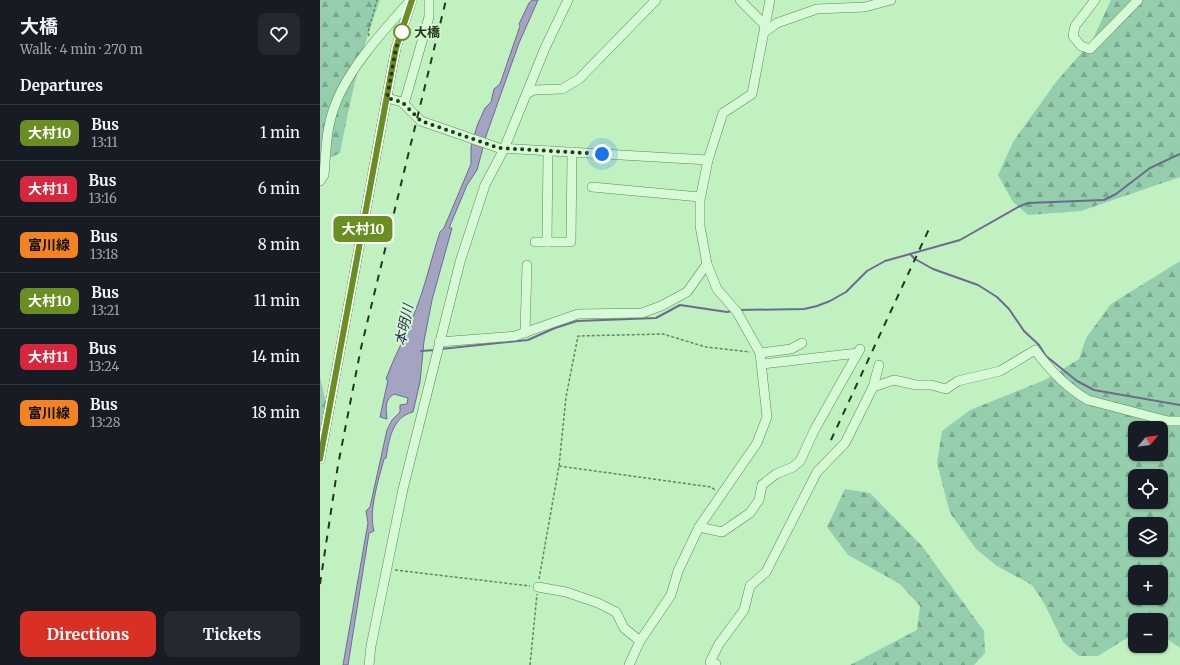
<!DOCTYPE html>
<meta charset="utf-8">
<style>
:root{--surface:#171b24;--page:#242831;--text:#f1f3f6;--muted:#9ea1a6;--line:#363941;--accent:#d93025}
body{margin:0;font-family:Merriweather,"Noto Sans JP",serif;background:var(--page);color:var(--text);height:100vh;display:flex;flex-direction:column;font-size:15px;white-space:nowrap}
*{box-sizing:border-box;margin:0}
p{font-size:13px;color:var(--muted)}
.icon{flex:none;width:22px;height:22px;fill:none;stroke:currentColor;stroke-width:2;stroke-linecap:round;stroke-linejoin:round}
.map{position:relative;flex:1;overflow:hidden}
.sheet{display:flex;flex-direction:column;background:var(--surface);width:320px}
.sheet>*{flex:none}
.badge{padding:0 8px;border-radius:6px;font-size:14px;line-height:26px}
.needle{width:26px;rotate:61deg}
.tools{position:absolute;left:808px;top:421px;display:grid;gap:8px}
.tools a{display:grid;place-items:center;width:40px;height:40px;border-radius:8px;background:var(--surface);box-shadow:0 1px 3px #0004;font-size:20px}
.you{position:absolute;width:20px;height:20px;margin:-10px;border:3px solid #fff;border-radius:50%;background:#1a73e8;box-shadow:0 0 0 6px #1a73e833}
.map>.badge{position:absolute;translate:-50% -50%;box-shadow:0 0 0 2px #fff}
h2{padding:0 20px;font-size:15px;line-height:36px}
.round{display:grid;place-items:center;flex:none;width:42px;height:42px;border-radius:8px;background:var(--page)}
.headline{display:flex;align-items:center;justify-content:space-between;height:68px;padding:0 20px}
h1{font-size:19px;font-weight:700;line-height:30px}
.primary-button{display:flex;gap:8px;margin-top:auto;padding:8px 20px}
.primary-button a{flex:1;height:46px;border-radius:8px;background:var(--accent);color:#fff;font-size:16px;font-weight:700;line-height:46px;text-align:center}
.primary-button a+a{background:var(--page);color:var(--text)}
ul{padding:0;list-style:none}
li{display:flex;align-items:center;gap:12px;height:56px;padding:0 20px;border-top:1px solid var(--line)}
li div{flex:1}
li b{display:block;font-size:15px}
li em{font-style:normal}
li .badge{min-width:44px;font-weight:700;text-align:center}
main{display:flex;flex:1;min-height:0}
.map>svg:first-child{display:block}
.forest{fill:url(#forest-firs);fill-rule:evenodd}
.water{fill:#a4a4c2;stroke:#6c6b90}
.lines{fill:none;stroke-linecap:round;stroke-linejoin:round}
.stream{stroke:#6c6b90;stroke-width:2}
.minor-casing{stroke:#608a58;stroke-width:10}
.path{stroke:#608a58;stroke-width:1.5;stroke-dasharray:3 2;stroke-linecap:butt}
.minor{stroke:#d5fad5;stroke-width:9}
.rail{stroke:#23391d;stroke-width:2;stroke-dasharray:7 7;stroke-linecap:butt}
.line-casing{stroke:#fff;stroke-width:9}
.line{stroke:#6b8e23;stroke-width:6}
.walk{stroke:#23391d;stroke-width:4;stroke-dasharray:0 7.2}
.stop-dot{fill:#fff;stroke:#6b8e23;stroke-width:2}
.labels{text-anchor:middle;stroke-width:4;stroke-linejoin:round;paint-order:stroke}
.stop-label{font-size:13px;font-weight:bold;fill:#23391d;stroke:#d1f7d2;text-anchor:start}
.water-label{font-size:14px;font-style:italic;fill:#362b5a;stroke:#d1f7d2}
</style>
<main>
<section class="sheet">
<div class="headline"><div><h1>大橋</h1><p>Walk · 4 min · 270 m</p></div><a class="round"><svg class="icon" aria-label="heart" viewBox="0 0 24 24"><path d="M12 20l-8-8c-3-5 5-10 8-4 3-6 11-1 8 4z"/></svg></a></div>
<h2>Departures</h2>
<ul>
<li><span class="badge" style="background:#6b8e23;color:#fff">大村10</span><div><b>Bus</b><p>13:11</p></div><em>1 min</em></li>
<li><span class="badge" style="background:#d7263d;color:#fff">大村11</span><div><b>Bus</b><p>13:16</p></div><em>6 min</em></li>
<li><span class="badge" style="background:#f58220;color:#111">富川線</span><div><b>Bus</b><p>13:18</p></div><em>8 min</em></li>
<li><span class="badge" style="background:#6b8e23;color:#fff">大村10</span><div><b>Bus</b><p>13:21</p></div><em>11 min</em></li>
<li><span class="badge" style="background:#d7263d;color:#fff">大村11</span><div><b>Bus</b><p>13:24</p></div><em>14 min</em></li>
<li><span class="badge" style="background:#f58220;color:#111">富川線</span><div><b>Bus</b><p>13:28</p></div><em>18 min</em></li>
</ul>
<div class="primary-button"><a>Directions</a><a>Tickets</a></div>
</section>
<div class="map">
<svg width="860" height="665" viewBox="0 0 860 665">
<defs>
<pattern id="forest-firs" width="22" height="20" patternUnits="userSpaceOnUse"><rect width="22" height="20" fill="#95cead"/><path d="M5 1l3.5 6h-7zM16 11l3.5 6h-7z" fill="#79a88c"/></pattern>
</defs>
<rect width="100%" height="100%" fill="#c1f0c1"/>
<g class="forest">
<path d="M 0,0 L 60,0 C 41,49 30,101 20,153 L 6,160 L 0,159 Z"/>
<polygon points="791,0 860,0 860,177 761,211 708,215 693,202 678,175 693,142 736,82 772,41"/>
<path d="M 860,261 L 860,648 L 846,638 L 841,637 L 841,620 L 815,620 L 815,635 L 802,641 L 778,656 L 759,656 L 743,642 L 724,603 L 712,585 L 677,566 L 656,549 L 630,513 L 617,463 L 622,431 L 650,410 L 725,380 L 759,359 L 766,338 L 791,304 ZM 815,428 L 841,428 L 841,454 L 815,454 ZM 815,476 L 841,476 L 841,502 L 815,502 ZM 815,524 L 841,524 L 841,550 L 815,550 ZM 815,572 L 841,572 L 841,598 L 815,598 Z"/>
<polygon points="0,377 7,406 0,442"/>
<polygon points="525,489 550,493 602,546 664,631 665,653 654,665 530,665 597,630 600,606 580,584 528,555 507,527"/>
</g>
<path class="water" d="M 212,0 L 218,0 L 199,43 L 166,136 L 157,170 L 147,185 L 129,228 L 132,228 L 112,300 L 104,341 L 100,382 L 93,412 C 72,417 69,440 66,458 L 64,459 C 59,478 48,512 54,531 L 49,533 L 28,665 L 23,665 L 48,523 L 46,511 L 50,507 L 67,430 L 72,420 L 80,412 L 80,405 L 87,404 L 88,398 L 74,394 C 64,400 66,409 67,419 L 60,417 L 68,380 L 66,379 C 74,356 86,337 94,314 C 105,288 111,259 120,232 L 124,228 L 151,164 L 151,147 L 157,126 L 165,108 L 171,102 L 174,89 L 180,84 L 200,26 L 199,24 L 209,3 Z"/>
<g class="lines">
<g class="stream">
<polyline points="590,254 595,259 613,269 658,285 677,297 689,309 704,331 719,345 726,356 757,381 774,390 860,405"/>
<polyline points="419,310 484,309 497,306 510,301 526,292 547,271 565,261 640,240 698,207 708,203 784,200 796,194 830,168 860,154"/>
<polyline points="121,349 208,340 235,328 257,321 336,318 360,305 407,312 412,311"/>
<polyline points="101,351 115,350"/>
</g>
<defs>
<g id="minor">
<polyline points="420,0 446,26"/>
<polyline points="775,0 755,26 753,36 761,46 770,49 818,0"/>
<polyline points="446,31 457,23 497,9 545,7 571,0"/>
<polyline points="208,93 214,90 242,89 259,79 336,0"/>
<polyline points="67,98 82,102 101,121 179,148 388,160"/>
<polyline points="84,104 109,17 109,0"/>
<path d="M 0,181 L 4,175 C 6,153 6,129 14,108 C 27,70 63,31 90,1"/>
<polyline points="272,187 380,197"/>
<polyline points="215,242 251,242 252,152"/>
<polyline points="227,242 228,151"/>
<polyline points="205,333 207,265"/>
<polyline points="119,342 195,336 258,314 322,313 341,306 367,292 387,264"/>
<polyline points="440,353 471,349 482,343"/>
<polyline points="442,364 538,353"/>
<polyline points="553,387 559,365"/>
<polyline points="0,459 71,74 76,48 92,0"/>
<polyline points="379,527 402,532 430,513 439,500 442,485 456,474 473,467 480,461 495,429 540,349"/>
<polyline points="218,587 246,592 278,603 296,612 304,628 320,641"/>
<path d="M 396,664 L 390,662 L 399,644 L 424,610 L 430,586 L 446,572 L 497,472 L 525,443 L 553,387 L 574,380 L 596,385 L 611,385 L 626,389 L 638,381 L 680,371 L 715,350 C 729,369 747,388 768,400 L 848,421 L 860,421"/>
<polyline points="49,665 51,646 83,489 140,262 165,185 184,149 225,48 248,0"/>
<polyline points="309,665 320,641 351,595 358,571 379,527 437,443 447,417 440,353 417,312 397,289 387,264 380,226 380,200 388,160 403,113 432,94 450,0"/>
</g>
</defs>
<use href="#minor" class="minor-casing"/>
<g class="path">
<polyline points="49,36 48,32 57,0"/>
<polyline points="239,466 391,487 395,490"/>
<polyline points="75,570 210,586"/>
<polyline points="219,579 239,466 246,397 258,336 343,334 386,347 430,352"/>
<polyline points="210,665 217,594"/>
</g>
<use href="#minor" class="minor"/>
<g class="rail">
<polyline points="511,440 609,229"/>
<polyline points="0,584 18,465 41,348 126,0"/>
</g>
</g>
<g class="lines">
<defs>
<polyline id="line" points="0,459 71,74 76,48 92,0"/>
</defs>
<use href="#line" class="line-casing"/>
<use href="#line" class="line"/>
<polyline class="walk" points="82,32 76,48 67,98 82,102 101,121 179,148 282,154"/>
</g>
<circle class="stop-dot" cx="82" cy="32" r="8"/>
<g class="labels">
<g class="stop-label">
<text x="94" y="37">大橋</text>
</g>
<g class="water-label">
<text transform="translate(84 325) rotate(-78)" y="5">本明川</text>
</g>
</g>
</svg>
<div class="tools">
<a><svg class="needle" viewBox="-14 -14 28 28"><path d="M0-13l5 13h-10z" fill="#e53935"/><path d="M0 13l5-13h-10z" fill="#9ea1a6"/></svg></a>
<a><svg class="icon" aria-label="locate" viewBox="0 0 24 24"><circle cx="12" cy="12" r="6"/><path d="M12 2v4M12 18v4M2 12h4M18 12h4"/></svg></a>
<a><svg class="icon" aria-label="layers" viewBox="0 0 24 24"><path d="M12 4l9 5-9 5-9-5zM3 14l9 5 9-5"/></svg></a>
<a>+</a>
<a>−</a>
</div>
<div class="you" style="left:282px;top:154px"></div>
<b class="badge" style="left:43px;top:229px;background:#6b8e23;color:#fff">大村10</b>
</div>
</main>
